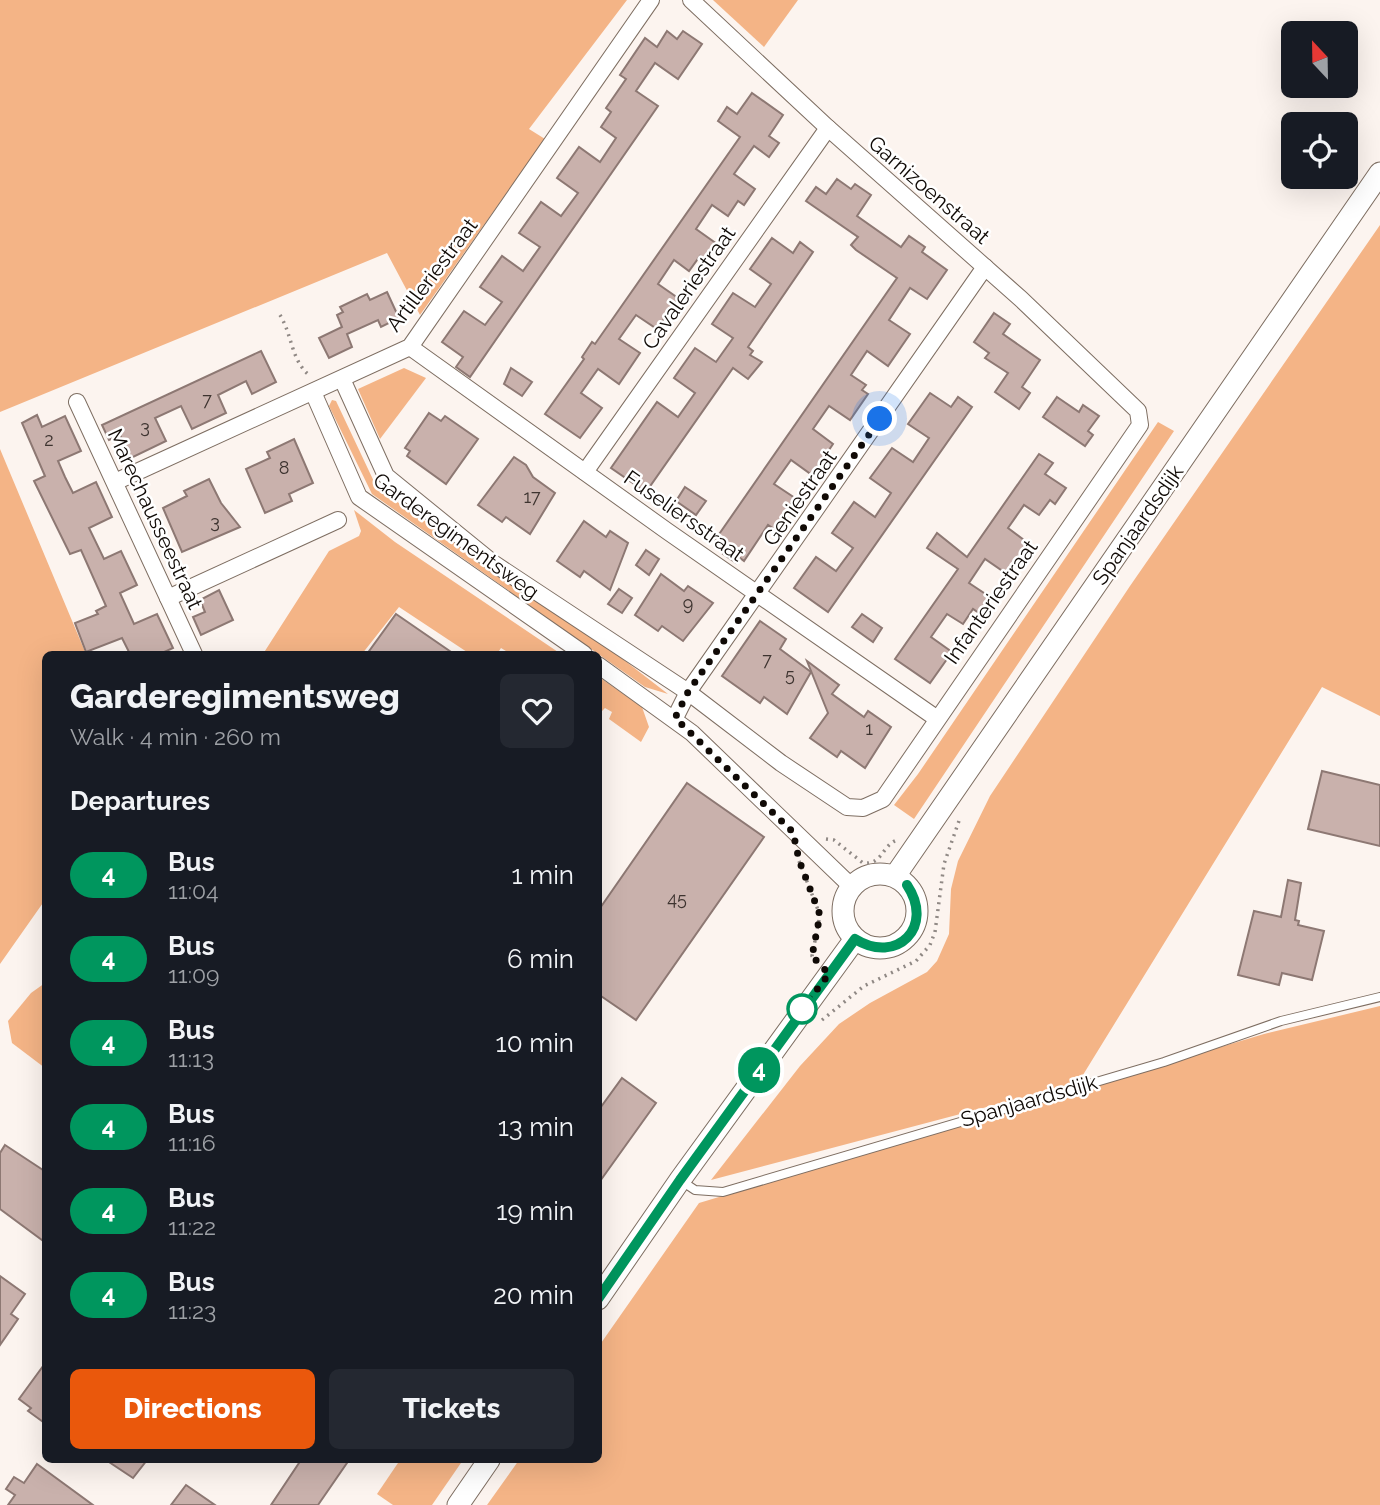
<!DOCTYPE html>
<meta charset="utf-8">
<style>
:root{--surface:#171b24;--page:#242831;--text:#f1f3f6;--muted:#9ea1a6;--accent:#ea580c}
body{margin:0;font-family:Raleway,sans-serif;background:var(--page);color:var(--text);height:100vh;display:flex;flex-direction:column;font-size:26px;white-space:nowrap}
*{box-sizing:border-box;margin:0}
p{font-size:23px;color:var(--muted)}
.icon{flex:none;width:38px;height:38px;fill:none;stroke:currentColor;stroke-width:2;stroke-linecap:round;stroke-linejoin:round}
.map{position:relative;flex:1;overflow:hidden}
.panel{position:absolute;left:42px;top:651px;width:560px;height:812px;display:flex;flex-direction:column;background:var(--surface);border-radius:10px;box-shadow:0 7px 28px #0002}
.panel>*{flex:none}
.badge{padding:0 14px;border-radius:23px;font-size:24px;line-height:46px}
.needle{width:46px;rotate:338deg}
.controls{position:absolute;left:1281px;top:21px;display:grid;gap:14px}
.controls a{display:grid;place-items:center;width:77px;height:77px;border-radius:10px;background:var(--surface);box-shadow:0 7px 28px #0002;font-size:35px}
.you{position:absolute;width:35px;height:35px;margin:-18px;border:5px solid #fff;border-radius:50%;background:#1a73e8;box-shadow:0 0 0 10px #1a73e833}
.map>.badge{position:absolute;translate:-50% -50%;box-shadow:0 0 0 4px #fff}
h2{padding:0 28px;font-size:26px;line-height:63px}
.round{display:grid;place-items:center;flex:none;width:74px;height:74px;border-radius:10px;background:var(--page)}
.headline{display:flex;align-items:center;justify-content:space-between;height:119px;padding:0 28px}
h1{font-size:33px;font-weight:800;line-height:52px}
.button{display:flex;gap:14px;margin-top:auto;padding:14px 28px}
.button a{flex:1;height:80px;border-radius:10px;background:var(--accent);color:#fff;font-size:28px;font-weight:800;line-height:80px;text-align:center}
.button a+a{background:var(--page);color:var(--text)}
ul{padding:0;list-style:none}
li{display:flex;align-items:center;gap:21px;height:84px;padding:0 28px}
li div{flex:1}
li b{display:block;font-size:26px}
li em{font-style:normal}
li .badge{min-width:77px;font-weight:700;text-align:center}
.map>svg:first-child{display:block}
.green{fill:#f4b486}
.building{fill:#c9b1ac;stroke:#8d7873;stroke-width:2}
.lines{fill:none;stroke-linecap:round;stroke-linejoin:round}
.lane-casing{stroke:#7e6e62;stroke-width:10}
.street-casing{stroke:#7e6e62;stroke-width:18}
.secondary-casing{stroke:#7e6e62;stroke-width:23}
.path{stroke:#908985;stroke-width:3.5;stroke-dasharray:2 5;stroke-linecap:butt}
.lane{stroke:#fff;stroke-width:8}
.street{stroke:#fff;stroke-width:16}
.secondary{stroke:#fff;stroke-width:21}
.line-casing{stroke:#fff;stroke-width:16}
.line{stroke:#00965e;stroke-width:10}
.walk{stroke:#100a06;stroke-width:7;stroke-dasharray:0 12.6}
.stop-dot{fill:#fff;stroke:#00965e;stroke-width:3.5}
.labels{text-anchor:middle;stroke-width:5;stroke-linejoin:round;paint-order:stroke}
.number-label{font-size:18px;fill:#3e3430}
.street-label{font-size:21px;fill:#100a06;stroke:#fff}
</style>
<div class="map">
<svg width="1380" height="1505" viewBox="0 0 1380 1505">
<rect width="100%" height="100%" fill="#fcf4ef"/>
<g class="green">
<polygon points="0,0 627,0 529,129 545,139 420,315 387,253 0,412"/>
<polygon points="713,0 798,0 764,47"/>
<polygon points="1380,225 1380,716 1322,687 1078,1083 711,1180 800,1066 839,1024 870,1003 927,972 937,961 949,934 951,889 958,861 990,796 1130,586"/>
<polygon points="404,368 426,378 380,439 358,389"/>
<polygon points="332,400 336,401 377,488 602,643 668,694 645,687 372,494 329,406"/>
<polygon points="1158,422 1174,431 914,819 894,805 918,774"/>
<polygon points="0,449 86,654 46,654 45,900 0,964"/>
<polygon points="354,510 395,542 561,654 511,654 501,648 497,654 470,654 399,607 362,654 263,654 329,551 359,536 361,531"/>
<polygon points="599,677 642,707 649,727 641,742 609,719 612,712 605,708 599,714"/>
<polygon points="45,983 45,1068 12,1043 8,1021 31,993"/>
<polygon points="1380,1006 1380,1505 487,1505 519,1460 598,1460 599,1346 699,1203 1264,1034"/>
<polygon points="400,1460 463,1460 432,1505 393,1505 377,1494"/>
</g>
<g class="building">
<polygon points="667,31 677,39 683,31 702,44 678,79 655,63 636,91 658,106 470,377 456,367 463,357 442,342 464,311 485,325 502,302 480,287 502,256 523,271 540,247 519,233 541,202 561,216 578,193 557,178 579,147 600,162 616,138 601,127 611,112 606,108 626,79 620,75 645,38 657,47"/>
<polygon points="752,93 783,115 769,136 779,143 769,157 754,146 734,174 755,189 744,205 738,201 728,216 712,205 696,229 717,244 705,260 700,256 689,271 674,260 658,284 678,298 657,329 636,315 619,339 640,353 619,384 598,369 581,393 602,408 580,438 545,414 584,359 582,357 592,342 595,344 740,137 718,121 727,107 737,114"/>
<polygon points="837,179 851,189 855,184 871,195 857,216 901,247 909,236 925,247 922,252 947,270 927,299 910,288 889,320 910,334 888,366 867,351 851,375 866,385 862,390 868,394 850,420 829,406 813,429 833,444 812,475 791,460 774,484 795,498 774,529 768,525 744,561 740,558 736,563 723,554 726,548 715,540 897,278 856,250 851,245 858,237 806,201 816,187 826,194"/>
<polygon points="772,238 793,253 800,242 813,252 748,347 753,351 750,355 762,362 748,379 733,368 646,492 611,468 657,402 678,417 695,393 674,378 695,348 716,362 733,338 712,324 733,293 755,307 771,284 750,269"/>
<polygon points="387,292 399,318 381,327 378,320 347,334 352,347 329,358 319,338 342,327 337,315 343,312 340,307 367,294 370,300"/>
<polygon points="994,313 1010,324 1003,334 1040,360 1022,387 1030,393 1019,409 995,392 1008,373 985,358 989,353 974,342"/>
<polygon points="261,351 276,382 252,394 246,381 218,395 226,413 192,429 181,406 155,418 166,441 131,458 120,435 109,440 102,425"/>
<polygon points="511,368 532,382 522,396 504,384"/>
<polygon points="930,393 951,407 958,397 972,407 828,612 794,588 816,557 836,571 853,548 832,533 854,502 875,517 891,493 870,478 892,448 913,462 929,438 908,424"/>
<polygon points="1057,397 1079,412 1083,405 1099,416 1088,431 1093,435 1085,446 1043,417"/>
<polygon points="429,413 441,421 445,416 478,439 446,484 407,456 410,451 405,448"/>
<polygon points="37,415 42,427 65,416 81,451 58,461 65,477 73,493 96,482 112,517 89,528 104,559 121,551 137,585 120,593 134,624 157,614 173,648 160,654 130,654 122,638 86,652 75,623 98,614 96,611 106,606 81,550 70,554 34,481 45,476 22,423"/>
<polygon points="294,439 313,483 289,494 292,501 265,513 246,469 270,458 267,452"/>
<polygon points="1039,454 1053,463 1045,474 1066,488 1055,504 1050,500 1039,515 1024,505 1008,528 1028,543 1007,574 985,559 969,583 990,597 979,613 973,609 963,624 947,614 931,637 952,652 930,683 895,659 958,569 927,548 937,533 967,557"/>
<polygon points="514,457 526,465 533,477 555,493 530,534 506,517 502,522 478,505"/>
<polygon points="209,479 221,503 240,527 182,552 163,508 187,496 184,491"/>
<polygon points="685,487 706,501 696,515 676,501"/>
<polygon points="584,521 606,537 610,531 628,543 610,590 584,571 580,577 557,561"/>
<polygon points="646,550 659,559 649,575 636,565"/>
<polygon points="661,574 684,591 688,586 713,603 683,641 662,626 658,631 635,615"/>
<polygon points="619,589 632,598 622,613 608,604"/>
<polygon points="219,590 233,620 201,635 193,617 205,612 200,600"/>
<polygon points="396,614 454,654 367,654"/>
<polygon points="862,614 882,628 873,642 852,627"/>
<polygon points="760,621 786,639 780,649 811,672 787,714 764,697 760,703 722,676"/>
<polygon points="807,661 839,685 832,694 864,717 868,711 891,727 865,768 841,751 837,757 810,738 828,713"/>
<polygon points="1322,771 1380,785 1380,846 1308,829"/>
<polygon points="687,783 764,837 636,1020 598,994 598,911"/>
<polygon points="1288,880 1301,883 1295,920 1299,921 1298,925 1324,931 1312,980 1282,973 1279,985 1238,975 1254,911 1281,917"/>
<polygon points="622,1078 656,1103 598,1184 598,1111"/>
<polygon points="5,1145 46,1172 46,1243 0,1209 0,1153"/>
<polygon points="0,1276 25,1294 11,1314 18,1319 0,1345"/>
<polygon points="46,1362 46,1424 28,1411 31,1408 19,1399"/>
<polygon points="106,1460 147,1460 133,1478"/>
<polygon points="301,1460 349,1460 318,1505 271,1505"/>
<polygon points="37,1464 93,1505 8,1505 15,1495 6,1489 14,1477 24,1483"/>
<polygon points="186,1485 215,1505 171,1505"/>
</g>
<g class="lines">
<defs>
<polyline id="lane" points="680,1180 695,1190 723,1192 1164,1062 1281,1021 1380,997"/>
<g id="street">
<polyline points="410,347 667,531 936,718"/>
<polyline points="342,379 386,476 493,563 688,692 781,763 847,807 863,808 883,799 1140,425 1138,411 1021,299 828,128 691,0"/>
<polyline points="313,392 359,497 584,654"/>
<polyline points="77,402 194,654"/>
<polyline points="585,472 828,128"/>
<polyline points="115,482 410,347 651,0"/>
<polyline points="168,598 338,520"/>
<polyline points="598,665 692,733 852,887"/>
<polyline points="675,718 688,692 985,267"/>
</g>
<g id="secondary">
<circle cx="880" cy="911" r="37"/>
<polyline points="895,876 1380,173"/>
<polyline points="598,1299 680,1180 855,939"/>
<polyline points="458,1505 489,1460"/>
</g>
</defs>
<use href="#lane" class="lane-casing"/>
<use href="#street" class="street-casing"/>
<use href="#secondary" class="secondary-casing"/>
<g class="path">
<path d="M 280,315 C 292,334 291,360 309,375"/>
<path d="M 826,839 L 834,840 L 863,863 C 883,865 882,845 897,840"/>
<polyline points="799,861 820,915 812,956 817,961"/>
<polyline points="822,1020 864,986 916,961 930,945 935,932 944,864 960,818"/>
</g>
<use href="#lane" class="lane"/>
<use href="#street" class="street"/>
<use href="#secondary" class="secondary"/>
</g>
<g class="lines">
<defs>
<path id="line" d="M 598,1299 L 680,1180 L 855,939 C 897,965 935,927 907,885"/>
</defs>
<use href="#line" class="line-casing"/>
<use href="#line" class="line"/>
<polyline class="walk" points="802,1009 829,974 812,956 820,915 799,860 793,832 675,718 688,692 880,419"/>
</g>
<circle class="stop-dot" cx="802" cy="1009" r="14"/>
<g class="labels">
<g class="number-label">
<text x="207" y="406">7</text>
<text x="145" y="433">3</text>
<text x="49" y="446">2</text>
<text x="284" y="474">8</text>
<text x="532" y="503">17</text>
<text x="215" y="528">3</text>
<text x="688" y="610">9</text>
<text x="767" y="666">7</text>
<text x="790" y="681">5</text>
<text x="869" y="735">1</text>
<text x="677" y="905">45</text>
</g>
<g class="street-label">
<text transform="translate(929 190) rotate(41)" y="7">Garnizoenstraat</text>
<text transform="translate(432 275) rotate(-53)" y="7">Artilleriestraat</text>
<text transform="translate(689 288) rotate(-55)" y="7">Cavaleriestraat</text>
<text transform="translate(800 498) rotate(-55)" y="7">Geniestraat</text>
<text transform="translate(684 516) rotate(35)" y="7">Fuseliersstraat</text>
<text transform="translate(155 519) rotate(65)" y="7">Marechausseestraat</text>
<text transform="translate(1138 525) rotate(-55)" y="7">Spanjaardsdijk</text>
<text transform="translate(456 536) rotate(36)" y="7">Garderegimentsweg</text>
<text transform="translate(991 602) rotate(-55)" y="7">Infanteriestraat</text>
<text transform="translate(1029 1101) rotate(-16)" y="7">Spanjaardsdijk</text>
</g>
</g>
</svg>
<div class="controls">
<a><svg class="needle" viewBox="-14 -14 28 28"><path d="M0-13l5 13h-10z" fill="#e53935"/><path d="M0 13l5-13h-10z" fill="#9ea1a6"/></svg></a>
<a><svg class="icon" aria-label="locate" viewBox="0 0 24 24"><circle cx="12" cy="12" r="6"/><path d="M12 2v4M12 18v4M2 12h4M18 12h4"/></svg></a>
</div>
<div class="you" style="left:880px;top:419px"></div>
<b class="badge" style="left:759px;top:1070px;background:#00965e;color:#fff">4</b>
<section class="panel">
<div class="headline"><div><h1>Garderegimentsweg</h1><p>Walk · 4 min · 260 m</p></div><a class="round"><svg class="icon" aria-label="heart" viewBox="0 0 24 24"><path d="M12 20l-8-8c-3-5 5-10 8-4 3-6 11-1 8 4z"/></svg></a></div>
<h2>Departures</h2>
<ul>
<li><span class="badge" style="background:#00965e;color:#fff">4</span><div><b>Bus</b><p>11:04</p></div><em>1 min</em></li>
<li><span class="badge" style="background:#00965e;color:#fff">4</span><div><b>Bus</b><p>11:09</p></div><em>6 min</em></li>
<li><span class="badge" style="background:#00965e;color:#fff">4</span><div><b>Bus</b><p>11:13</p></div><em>10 min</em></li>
<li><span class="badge" style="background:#00965e;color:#fff">4</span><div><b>Bus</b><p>11:16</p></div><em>13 min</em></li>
<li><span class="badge" style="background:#00965e;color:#fff">4</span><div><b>Bus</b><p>11:22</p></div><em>19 min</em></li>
<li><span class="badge" style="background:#00965e;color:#fff">4</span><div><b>Bus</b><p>11:23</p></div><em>20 min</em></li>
</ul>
<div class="button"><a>Directions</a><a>Tickets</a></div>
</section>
</div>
